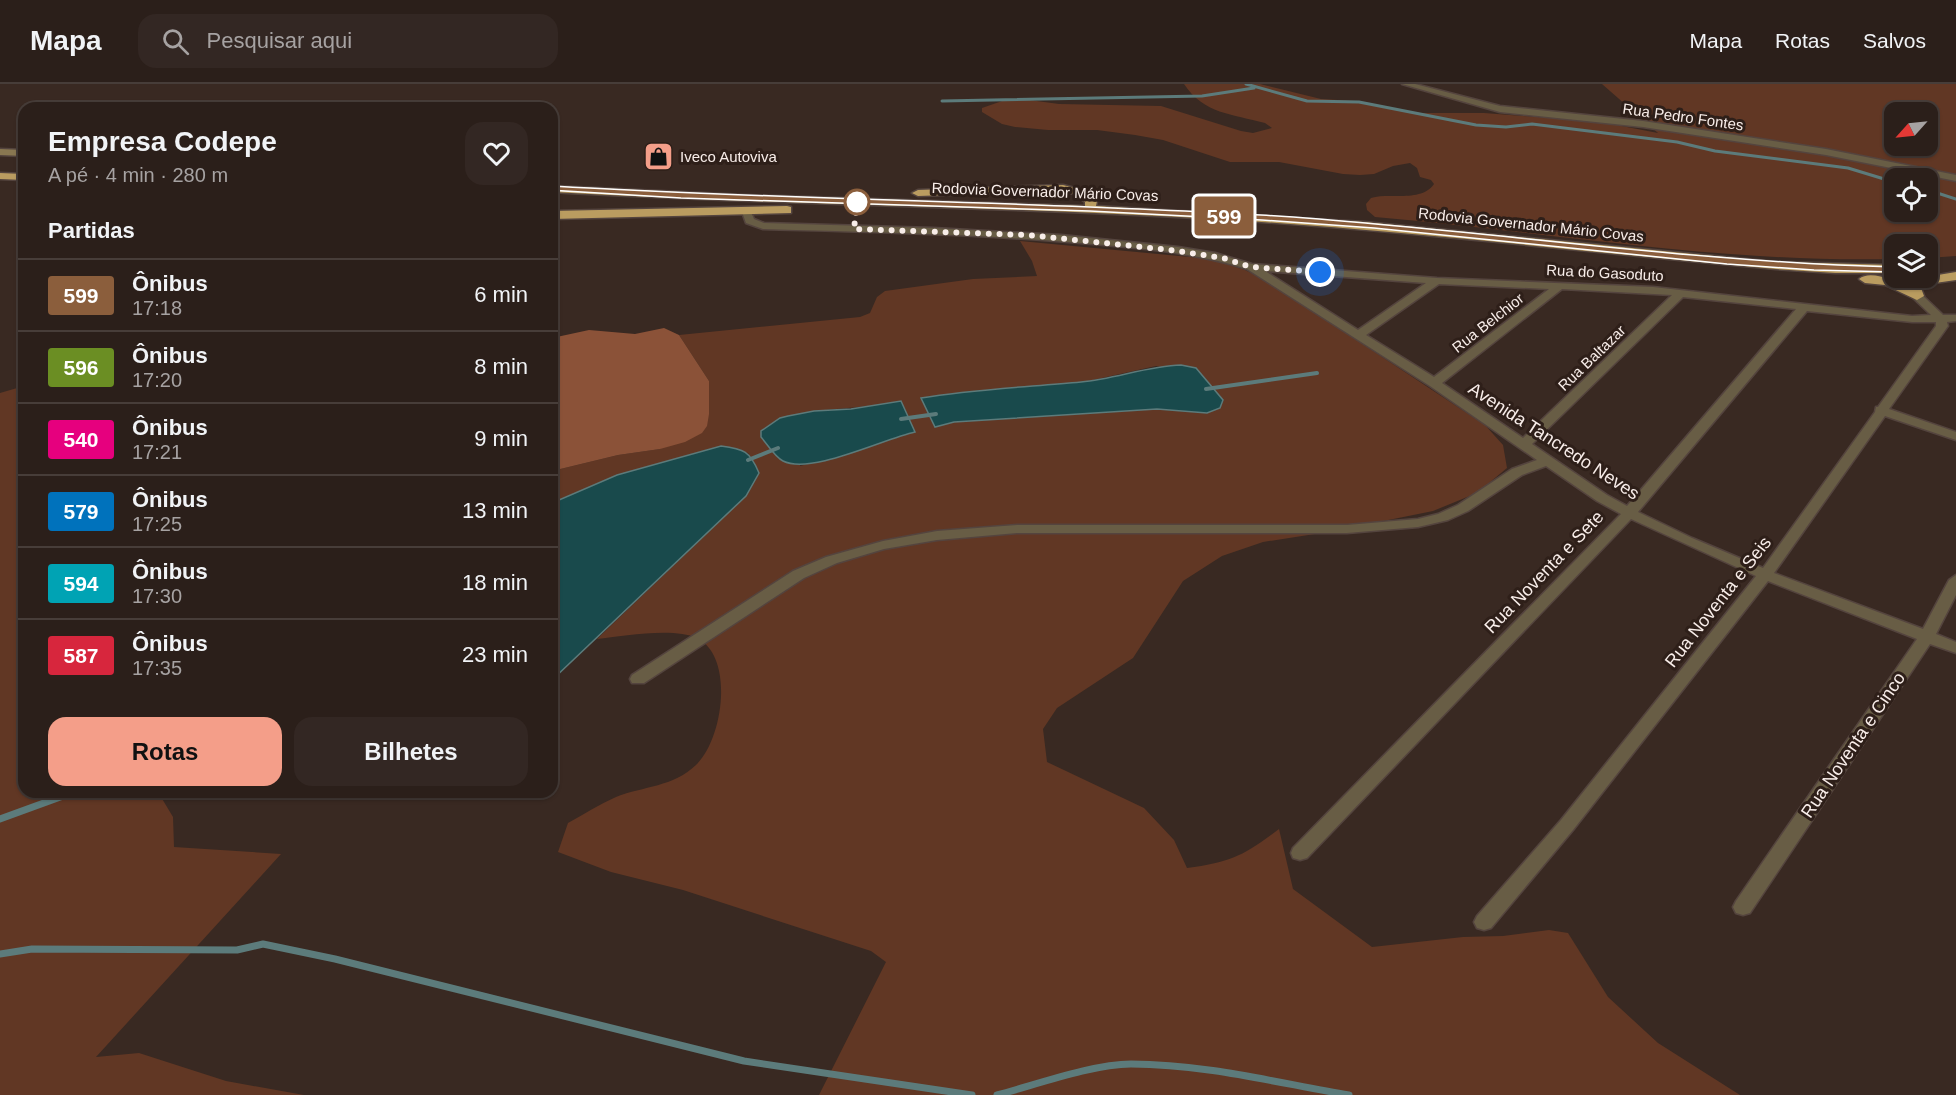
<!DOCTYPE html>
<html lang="pt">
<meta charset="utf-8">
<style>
:root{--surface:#2b1f1a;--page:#332723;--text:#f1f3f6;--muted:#a6a2a2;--line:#473d39;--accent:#f49e89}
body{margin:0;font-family:Arial,sans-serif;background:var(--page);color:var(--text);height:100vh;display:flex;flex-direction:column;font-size:22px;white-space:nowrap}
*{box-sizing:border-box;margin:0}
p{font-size:20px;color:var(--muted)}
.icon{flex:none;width:33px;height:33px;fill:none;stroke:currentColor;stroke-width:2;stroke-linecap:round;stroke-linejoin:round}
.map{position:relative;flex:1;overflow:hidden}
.side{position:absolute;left:18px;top:18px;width:540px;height:696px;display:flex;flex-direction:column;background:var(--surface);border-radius:18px;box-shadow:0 2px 4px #0004,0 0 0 2px var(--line)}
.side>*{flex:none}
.badge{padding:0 12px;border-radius:4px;font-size:21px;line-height:39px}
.needle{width:39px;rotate:243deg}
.controls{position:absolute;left:1884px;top:18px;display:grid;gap:12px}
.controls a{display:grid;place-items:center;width:54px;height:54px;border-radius:12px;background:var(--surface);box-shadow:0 2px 4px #0004,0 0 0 2px var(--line);font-size:30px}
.you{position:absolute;width:30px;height:30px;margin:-15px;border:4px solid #fff;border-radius:50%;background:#1a73e8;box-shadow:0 0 0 9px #1a73e833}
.map>.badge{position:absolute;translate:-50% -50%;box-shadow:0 0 0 3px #fff}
h2{padding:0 30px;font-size:22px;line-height:54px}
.round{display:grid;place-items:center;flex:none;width:63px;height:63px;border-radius:18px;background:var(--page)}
.summary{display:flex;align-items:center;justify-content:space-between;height:102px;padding:0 30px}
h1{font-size:28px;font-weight:700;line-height:45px}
.action{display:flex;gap:12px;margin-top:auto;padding:12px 30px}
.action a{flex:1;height:69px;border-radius:18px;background:var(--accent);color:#111;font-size:24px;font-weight:700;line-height:69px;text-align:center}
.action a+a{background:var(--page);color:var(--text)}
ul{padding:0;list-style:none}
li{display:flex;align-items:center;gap:18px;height:72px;padding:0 30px;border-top:2px solid var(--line)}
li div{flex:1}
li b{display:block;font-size:22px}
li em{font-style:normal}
li .badge{min-width:66px;font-weight:700;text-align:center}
header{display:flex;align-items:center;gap:36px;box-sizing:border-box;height:84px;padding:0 30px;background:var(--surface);border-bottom:2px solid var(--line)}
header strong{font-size:28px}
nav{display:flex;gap:33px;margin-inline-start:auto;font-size:21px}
.search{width:420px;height:54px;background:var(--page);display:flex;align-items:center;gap:15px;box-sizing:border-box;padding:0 21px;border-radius:18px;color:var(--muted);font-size:22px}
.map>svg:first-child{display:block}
.green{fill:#613724;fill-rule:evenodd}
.forest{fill:#8b5238}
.water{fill:#194a4c;stroke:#5c7b7b;stroke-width:1.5}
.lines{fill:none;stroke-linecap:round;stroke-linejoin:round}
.stream-far2{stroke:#5c7b7b;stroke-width:3}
.stream-far1{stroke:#5c7b7b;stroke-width:4}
.stream{stroke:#5c7b7b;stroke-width:7}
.street-casing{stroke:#54443e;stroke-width:3}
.secondary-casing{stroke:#54443e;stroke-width:3}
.highway-casing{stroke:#54443e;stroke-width:3}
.street{fill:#685d45;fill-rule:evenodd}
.secondary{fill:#897751;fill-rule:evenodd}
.highway{fill:#ba9c60;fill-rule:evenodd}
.line{fill:#8b5e3c;stroke:#fff;stroke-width:1.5}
.walk{stroke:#f8ede9;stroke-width:6;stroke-dasharray:0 10.8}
.stop-dot{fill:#fff;stroke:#8b5e3c;stroke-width:3}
.labels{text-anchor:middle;stroke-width:6;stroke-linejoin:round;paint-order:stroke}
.far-street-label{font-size:15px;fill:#f8ede9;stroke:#2e1f19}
.far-poi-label{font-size:15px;fill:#f8ede9;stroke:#2e1f19;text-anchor:start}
.street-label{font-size:18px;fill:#f8ede9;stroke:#2e1f19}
</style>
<header>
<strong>Mapa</strong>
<div class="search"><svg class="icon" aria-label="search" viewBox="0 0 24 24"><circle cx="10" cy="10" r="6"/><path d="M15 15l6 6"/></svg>Pesquisar aqui</div>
<nav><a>Mapa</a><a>Rotas</a><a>Salvos</a></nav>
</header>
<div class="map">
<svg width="1956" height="1011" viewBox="0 0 1956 1011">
<rect width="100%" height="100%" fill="#392922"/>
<g class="green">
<path d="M 1184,0 L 1260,0 L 1321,15 L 1354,17 L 1416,29 L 1484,29 L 1550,34 L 1601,38 L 1658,49 L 1602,0 L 1956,0 L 1956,172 L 1928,174 L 1928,160 L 1894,160 L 1894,175 C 1720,179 1548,148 1375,133 L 1367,126 L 1366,120 L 1371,114 C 1389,108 1421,119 1434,100 L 1431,96 L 1420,93 L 1417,84 L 1410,79 L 1393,82 L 1374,90 L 1360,91 L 1343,90 L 1279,78 L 1230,78 L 1163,56 L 1135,51 L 1097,46 L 1048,46 L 1015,43 L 1002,40 L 982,28 L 982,24 L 1005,16 L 1022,15 L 1059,20 L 1161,22 L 1241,47 L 1253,49 L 1272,44 L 1265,39 C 1232,30 1204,30 1184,0 ZM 1894,28 L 1928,28 L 1928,62 L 1894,62 ZM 1894,94 L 1928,94 L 1928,128 L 1894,128 Z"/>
<path d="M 1020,157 L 1211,175 L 1245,186 L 1269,198 L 1485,341 L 1503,361 L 1507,384 L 1477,409 L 1433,427 L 1334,447 L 1263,458 L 1222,472 L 1183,497 L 1133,574 L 1057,624 L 1043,645 L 1047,678 L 1144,724 L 1174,756 L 1187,784 C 1231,778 1243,772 1279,745 L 1293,805 L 1372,863 L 1463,853 L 1503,852 L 1549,846 L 1568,849 L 1608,913 L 1658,959 L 1740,1011 L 819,1011 L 886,878 L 871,867 L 683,806 L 611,788 L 558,768 L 568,739 C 584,730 600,720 616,713 C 644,702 673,703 696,681 C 723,656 735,573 697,554 C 674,543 622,552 597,555 L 746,412 L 759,389 L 748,369 L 721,362 L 617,391 L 552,419 L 552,387 L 618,371 L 660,365 L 709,297 L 679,251 L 860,233 L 870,229 L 877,213 L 885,207 L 973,195 L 1037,192 L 1032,177 ZM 1156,282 L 1202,290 L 1207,298 L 1207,329 L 1157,325 L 954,338 L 936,343 L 921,314 L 948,310 L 1084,298 ZM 870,322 L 914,348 L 889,354 L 867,364 L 800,382 L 814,327 Z"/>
<polygon points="24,302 24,708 158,708 173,733 174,763 281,770 96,973 139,969 226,997 304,1011 0,1011 0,309"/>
</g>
<polygon class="forest" points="664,244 679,251 709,297 709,330 707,342 702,349 685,358 660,365 618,371 552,387 552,254 589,246 635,250"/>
<g class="water">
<path d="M 1181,281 L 1196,284 L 1223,316 L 1220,324 L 1207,329 L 1157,325 L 954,338 L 935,343 L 921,314 C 974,305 1028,303 1081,298 C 1115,295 1147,282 1181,281 Z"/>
<path d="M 901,317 L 915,348 C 883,355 811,391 783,377 C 775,373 767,360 761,353 L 761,347 L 780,334 L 788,332 L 814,327 L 851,325 Z"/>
<path d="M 721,362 C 744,365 750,367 759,389 L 746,412 L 552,596 L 552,419 L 617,391 Z"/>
</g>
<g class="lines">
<g class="stream-far2">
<polyline points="1246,0 1307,17 1359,18 1476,41 1506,43 1532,40 1677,58 1715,67 1848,84 1894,98"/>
<polyline points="942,17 1202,12 1254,4"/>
<polyline points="1928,106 1956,115"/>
</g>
<g class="stream-far1">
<polyline points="1206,305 1317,289"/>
<polyline points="901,335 936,330"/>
<polyline points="748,376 778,364"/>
</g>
<g class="stream">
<polyline points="0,735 74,708"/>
<polyline points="0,870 32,865 237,866 263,860 335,875 744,977 972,1011"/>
<path d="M 997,1011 C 1035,1001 1093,980 1131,980 C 1204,980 1278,999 1349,1011"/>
</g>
<defs>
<g id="street">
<polygon points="1402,0 1415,0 1500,22 1643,37 1826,65 1956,91 1956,97 1826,71 1643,43 1500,28"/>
<path d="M 744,126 L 750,126 L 754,135 L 764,139 L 933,144 L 1061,151 L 1178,163 L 1215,169 L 1252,180 L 1437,194 L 1653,203 L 1912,232 L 1931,231 L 1911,212 L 1917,209 L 1921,210 L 1943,231 L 1956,231 L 1956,237 L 1947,238 L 1948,242 L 1889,325 L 1956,348 L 1956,356 L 1885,332 L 1774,489 L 1923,545 L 1949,496 L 1956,491 L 1956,511 L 1936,550 L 1956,558 L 1956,569 L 1930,560 L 1750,829 L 1743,831 L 1736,829 L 1733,823 L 1736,817 L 1917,555 L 1768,497 L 1573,746 L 1491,844 L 1484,846 L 1477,844 L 1474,838 L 1477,832 L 1561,736 L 1756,492 L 1631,435 L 1307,774 L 1300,776 L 1293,774 L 1291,769 L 1293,764 L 1621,430 L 1597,417 L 1546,382 L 1522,391 L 1468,427 L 1448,436 L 1418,443 L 1347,449 L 1017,449 L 937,456 L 884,465 L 837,479 L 804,494 L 644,599 L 632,599 L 630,595 L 632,591 L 793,487 L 826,473 L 883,457 L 937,447 L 1017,441 L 1347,441 L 1418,435 L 1438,430 L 1458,421 L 1512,385 L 1537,376 L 1430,302 L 1247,185 C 1194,168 1137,164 1081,159 C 975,150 869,148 763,145 L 746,139 L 742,128 ZM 1265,187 L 1426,199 L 1358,246 ZM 1439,200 L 1549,205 L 1434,293 L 1366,251 ZM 1562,205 L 1672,211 L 1523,354 L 1442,299 ZM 1683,213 L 1796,225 L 1627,422 L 1607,411 L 1532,360 ZM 1807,227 L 1912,238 L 1936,238 L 1936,242 L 1878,323 L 1876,323 L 1875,328 L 1763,484 L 1692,454 L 1638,428 Z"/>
</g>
<polygon id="secondary" points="0,65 24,66 24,72 0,71"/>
<g id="highway">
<polygon points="0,89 24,90 24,96 0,95"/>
<path d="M 1063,101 L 1086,107 L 1097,117 L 1096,122 L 1364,138 L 1776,178 L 1894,181 L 1894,189 L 1835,189 L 1776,185 C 1594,169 1413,147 1230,136 C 1004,122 778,121 552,108 L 552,102 L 744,111 L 1085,122 L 1085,118 L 1074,110 L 1063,107 L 918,112 L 912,109 L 918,106 Z"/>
<polygon points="787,122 791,123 791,129 552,135 552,127"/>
<path d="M 1956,188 L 1956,196 L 1928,200 L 1921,204 L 1924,212 L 1917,216 L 1885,201 L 1865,199 L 1859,195 C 1870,185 1895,197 1908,203 L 1920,194 Z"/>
</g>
</defs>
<use href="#street" class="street-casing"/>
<use href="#secondary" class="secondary-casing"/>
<use href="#highway" class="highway-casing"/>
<use href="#street" class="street"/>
<use href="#secondary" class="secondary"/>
<use href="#highway" class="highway"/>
</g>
<path class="line" d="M 552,102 C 788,116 1025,117 1261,131 C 1473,144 1683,178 1894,183 L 1899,185 L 1894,188 L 1814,186 L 1727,180 L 1374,144 L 1262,136 L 1090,127 L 681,114 L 549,106 Z"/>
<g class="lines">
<polyline class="walk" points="857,118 854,145 1028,151 1170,166 1223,174 1251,183 1320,188"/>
</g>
<defs>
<symbol id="shop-square" viewBox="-11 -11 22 22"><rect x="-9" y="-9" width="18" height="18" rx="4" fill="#f49e89" stroke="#2e1f19"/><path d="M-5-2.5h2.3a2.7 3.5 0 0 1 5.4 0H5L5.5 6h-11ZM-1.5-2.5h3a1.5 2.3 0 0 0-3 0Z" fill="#111"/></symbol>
</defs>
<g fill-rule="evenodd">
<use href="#shop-square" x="642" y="56" width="33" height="33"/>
</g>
<circle class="stop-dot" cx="857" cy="118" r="12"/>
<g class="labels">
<g class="far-street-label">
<text transform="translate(1683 33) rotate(8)" y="5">Rua Pedro Fontes</text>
<text transform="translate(1045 108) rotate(2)" y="5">Rodovia Governador Mário Covas</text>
<text transform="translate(1531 141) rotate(6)" y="5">Rodovia Governador Mário Covas</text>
<text transform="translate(1605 189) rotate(3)" y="5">Rua do Gasoduto</text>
<text transform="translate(1488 239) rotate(-38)" y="5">Rua Belchior</text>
<text transform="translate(1592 274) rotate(-44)" y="5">Rua Baltazar</text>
</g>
<g class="far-poi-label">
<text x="680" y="78">Iveco Autoviva</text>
</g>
<g class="street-label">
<text transform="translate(1554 357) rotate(33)" y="6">Avenida Tancredo Neves</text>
<text transform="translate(1544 488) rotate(-46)" y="6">Rua Noventa e Sete</text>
<text transform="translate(1718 518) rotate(-52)" y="6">Rua Noventa e Seis</text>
<text transform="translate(1853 661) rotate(-56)" y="6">Rua Noventa e Cinco</text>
</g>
</g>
</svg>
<div class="controls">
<a><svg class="needle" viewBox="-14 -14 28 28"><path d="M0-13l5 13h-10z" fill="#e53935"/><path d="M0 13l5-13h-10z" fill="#a6a2a2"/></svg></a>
<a><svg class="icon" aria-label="locate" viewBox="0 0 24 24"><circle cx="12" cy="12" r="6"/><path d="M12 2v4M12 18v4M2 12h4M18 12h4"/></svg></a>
<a><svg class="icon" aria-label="layers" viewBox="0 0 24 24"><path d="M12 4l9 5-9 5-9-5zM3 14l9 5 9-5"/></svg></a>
</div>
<div class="you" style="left:1320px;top:188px"></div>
<b class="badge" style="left:1224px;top:132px;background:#8b5e3c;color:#fff">599</b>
<section class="side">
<div class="summary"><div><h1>Empresa Codepe</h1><p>A pé · 4 min · 280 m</p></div><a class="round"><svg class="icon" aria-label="heart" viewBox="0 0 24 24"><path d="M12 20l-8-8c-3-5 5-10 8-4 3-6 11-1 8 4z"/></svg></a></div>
<h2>Partidas</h2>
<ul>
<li><span class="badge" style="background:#8b5e3c;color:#fff">599</span><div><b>Ônibus</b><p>17:18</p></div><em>6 min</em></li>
<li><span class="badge" style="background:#6b8e23;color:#fff">596</span><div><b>Ônibus</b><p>17:20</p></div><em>8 min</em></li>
<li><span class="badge" style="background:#e6007e;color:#fff">540</span><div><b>Ônibus</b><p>17:21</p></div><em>9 min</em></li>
<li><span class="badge" style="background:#0072bc;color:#fff">579</span><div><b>Ônibus</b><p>17:25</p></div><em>13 min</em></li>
<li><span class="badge" style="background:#00a3b4;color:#fff">594</span><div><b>Ônibus</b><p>17:30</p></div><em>18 min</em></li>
<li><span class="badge" style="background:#d7263d;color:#fff">587</span><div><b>Ônibus</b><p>17:35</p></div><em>23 min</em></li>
</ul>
<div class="action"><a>Rotas</a><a>Bilhetes</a></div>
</section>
</div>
